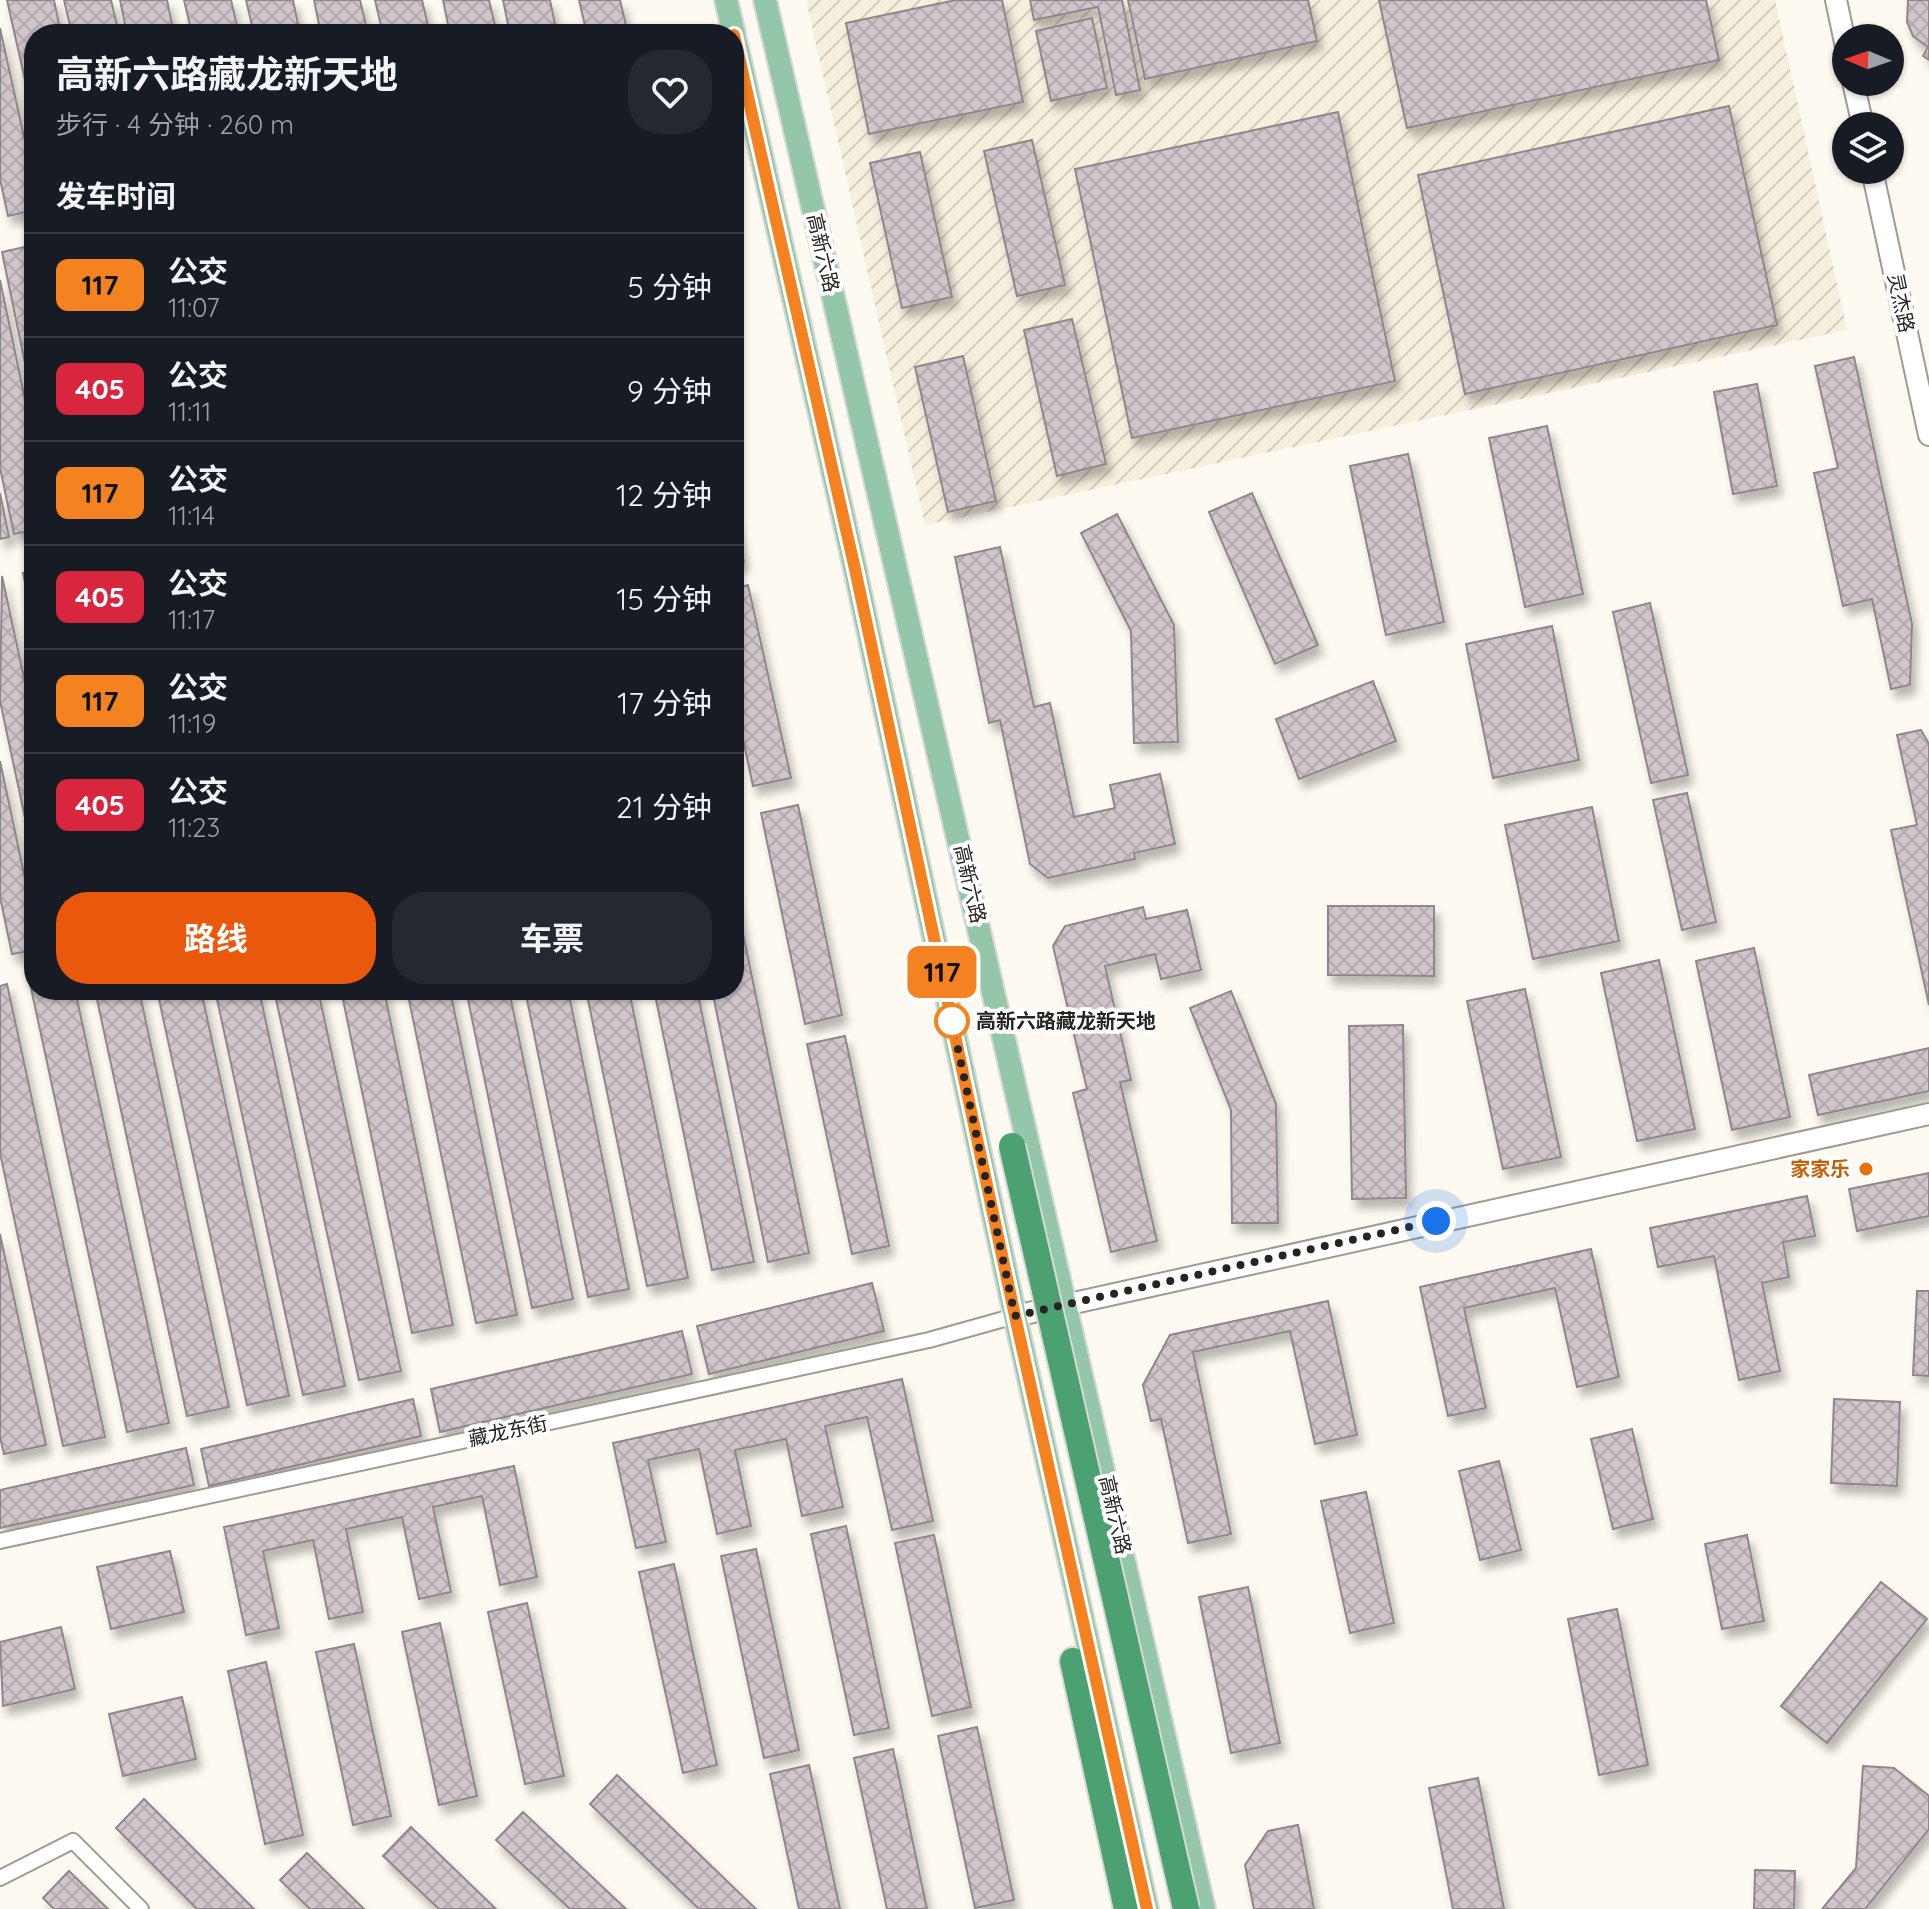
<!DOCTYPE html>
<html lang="zh">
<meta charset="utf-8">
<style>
:root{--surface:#171b24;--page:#242831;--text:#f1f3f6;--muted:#9ea1a6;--line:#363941;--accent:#ea580c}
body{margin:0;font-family:Quicksand,"Noto Sans SC",sans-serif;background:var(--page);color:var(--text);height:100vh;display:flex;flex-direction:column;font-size:30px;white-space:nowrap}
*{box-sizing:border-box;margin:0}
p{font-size:26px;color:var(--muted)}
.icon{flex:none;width:44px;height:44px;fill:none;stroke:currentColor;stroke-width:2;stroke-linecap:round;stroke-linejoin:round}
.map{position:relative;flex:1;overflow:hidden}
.details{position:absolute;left:24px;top:24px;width:720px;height:976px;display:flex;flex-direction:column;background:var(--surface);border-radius:32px;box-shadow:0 2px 6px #0004}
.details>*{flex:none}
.badge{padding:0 16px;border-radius:12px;font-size:28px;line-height:52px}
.needle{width:52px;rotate:272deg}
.buttons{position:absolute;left:1832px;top:24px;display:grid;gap:16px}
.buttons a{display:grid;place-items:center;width:72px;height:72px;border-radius:50%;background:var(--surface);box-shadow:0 2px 6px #0004;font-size:40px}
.you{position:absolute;width:40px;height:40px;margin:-20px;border:6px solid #fff;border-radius:50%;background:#1a73e8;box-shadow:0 0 0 12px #1a73e833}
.map>.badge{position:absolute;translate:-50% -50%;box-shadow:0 0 0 4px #fff}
h2{padding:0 32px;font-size:30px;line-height:72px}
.round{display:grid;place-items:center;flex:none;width:84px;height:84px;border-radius:32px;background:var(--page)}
.headline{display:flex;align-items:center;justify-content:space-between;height:136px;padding:0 32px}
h1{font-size:38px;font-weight:700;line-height:60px}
.primary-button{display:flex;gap:16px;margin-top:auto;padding:16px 32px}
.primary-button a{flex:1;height:92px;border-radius:32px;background:var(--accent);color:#fff;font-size:32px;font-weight:700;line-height:92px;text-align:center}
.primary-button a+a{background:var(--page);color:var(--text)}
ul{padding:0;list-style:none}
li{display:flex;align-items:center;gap:24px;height:104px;padding:0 32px;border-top:2px solid var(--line)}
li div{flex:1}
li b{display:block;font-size:30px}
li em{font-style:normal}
li .badge{min-width:88px;font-weight:700;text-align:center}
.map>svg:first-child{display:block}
.industrial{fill:url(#industrial-furrows)}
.building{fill:url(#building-cross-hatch);stroke:#90878c;stroke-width:2;filter:url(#shadow)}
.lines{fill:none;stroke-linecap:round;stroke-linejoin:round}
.street-casing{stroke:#9f9b92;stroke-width:18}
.secondary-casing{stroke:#9f9b92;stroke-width:24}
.primary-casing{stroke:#d8d8d7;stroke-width:26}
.highway-casing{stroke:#d8d8d7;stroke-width:30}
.street{stroke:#fff;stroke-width:14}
.secondary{stroke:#fff;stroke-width:20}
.primary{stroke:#94c7aa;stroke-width:22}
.highway{stroke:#4ca172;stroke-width:26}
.highway-bridge-casing{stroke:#d8d8d7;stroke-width:30;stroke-linecap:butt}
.highway-bridge{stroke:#4ca172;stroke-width:26}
.line-casing{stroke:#fff;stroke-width:18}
.line{stroke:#f58220;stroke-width:12}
.walk{stroke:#262421;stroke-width:8;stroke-dasharray:0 14.4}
.stop-dot{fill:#fff;stroke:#f58220;stroke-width:4}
.food-dot{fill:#e8710a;stroke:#fff;stroke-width:3}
.labels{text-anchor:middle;stroke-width:8;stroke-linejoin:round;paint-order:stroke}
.street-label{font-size:20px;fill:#262421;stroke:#fff}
.stop-label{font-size:20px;font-weight:bold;fill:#262421;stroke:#fff;text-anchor:start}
.food-label{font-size:20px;font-weight:bold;fill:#c56008;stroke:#fff;text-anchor:end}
</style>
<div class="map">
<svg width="1929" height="1909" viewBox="0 0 1929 1909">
<defs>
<pattern id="industrial-furrows" width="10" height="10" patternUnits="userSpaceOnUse" patternTransform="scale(2)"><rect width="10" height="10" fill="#f6efde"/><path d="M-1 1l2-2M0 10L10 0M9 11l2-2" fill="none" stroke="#d3cdbe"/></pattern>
<pattern id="building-cross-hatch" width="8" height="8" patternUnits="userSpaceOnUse" patternTransform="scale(2)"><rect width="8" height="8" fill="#cfc5ca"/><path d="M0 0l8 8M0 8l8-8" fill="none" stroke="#b2a9ad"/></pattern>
<filter id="shadow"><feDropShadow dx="5" dy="9" stdDeviation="4" flood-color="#0004"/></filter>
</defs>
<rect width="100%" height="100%" fill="#fefaf1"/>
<polygon class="industrial" points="806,0 1775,0 1847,330 925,525"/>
<g class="building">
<polygon points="7,0 54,0 61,34 34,34 34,120"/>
<polygon points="64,0 111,0 119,34 72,34"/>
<polygon points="120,0 167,0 174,34 127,34"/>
<polygon points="184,0 231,0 239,34 192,34"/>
<polygon points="246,0 293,0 300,34 254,34"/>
<polygon points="314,0 360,0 368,34 321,34"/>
<polygon points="375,0 422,0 430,34 383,34"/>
<polygon points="443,0 489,0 497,34 450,34"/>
<polygon points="503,0 550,0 557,34 510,34"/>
<polygon points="579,0 620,0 628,34 587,34"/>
<polygon points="956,0 1002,0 1023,102 869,134 846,23"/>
<polygon points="1030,0 1122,0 1140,90 1116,95 1098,7 1034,20"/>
<polygon points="1128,0 1308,0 1317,41 1145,79"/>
<polygon points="1379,0 1706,0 1719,60 1407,128"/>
<polygon points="1908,0 1929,0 1929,60 1923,56 1928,47 1913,36 1907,22"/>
<polygon points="1092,18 1107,88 1051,101 1036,31"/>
<polygon points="0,28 34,182 34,210 8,216 0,179"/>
<polygon points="1729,106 1777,325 1465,394 1418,175"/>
<polygon points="1338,112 1395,381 1132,438 1075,169"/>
<polygon points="1032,140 1065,285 1017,296 984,151"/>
<polygon points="920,152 952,297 902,308 870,163"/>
<polygon points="34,245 34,407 2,252"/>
<polygon points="0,280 34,443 34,530 14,534 0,468"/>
<polygon points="1072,319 1106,464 1057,476 1024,330"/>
<polygon points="963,356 996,501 948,512 915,367"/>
<polygon points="1854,357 1912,624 1910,685 1891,689 1872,599 1843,606 1814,473 1838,468 1815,366"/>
<polygon points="1757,384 1777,486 1733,494 1714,392"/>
<polygon points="1547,426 1583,594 1525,607 1489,438"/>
<polygon points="1408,454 1444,622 1386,635 1350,466"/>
<polygon points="0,493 9,537 0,539"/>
<polygon points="1252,493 1318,645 1275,664 1209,512"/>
<polygon points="1117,514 1174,625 1178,742 1134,743 1131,631 1081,533"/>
<polygon points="734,519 744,562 734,565"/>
<polygon points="1000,547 1034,707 1050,703 1074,817 1115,808 1110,785 1160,774 1175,844 1134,853 1135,859 1048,878 1030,864 1000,720 989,723 955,557"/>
<polygon points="34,571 34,625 23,573"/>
<polygon points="2,576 34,724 34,860 0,701"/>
<polygon points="748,585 791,778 753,786 734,697 734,589"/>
<polygon points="1650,603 1688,775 1651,783 1613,612"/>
<polygon points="1552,626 1579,760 1493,778 1466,644"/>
<polygon points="1373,681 1396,741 1299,779 1276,719"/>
<polygon points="1921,730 1929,744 1929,1005 1891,830 1917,825 1897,735"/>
<polygon points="0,761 34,921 34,950 12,954 0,897"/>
<polygon points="1687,793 1716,922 1682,930 1653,800"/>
<polygon points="798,805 842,1015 805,1024 761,813"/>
<polygon points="1592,807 1619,941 1533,959 1505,825"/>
<polygon points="734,890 809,1253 768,1262 712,990 734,990"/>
<polygon points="1328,906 1434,906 1434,976 1328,975"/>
<polygon points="1143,907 1146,919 1187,910 1201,970 1161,979 1155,954 1105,966 1131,1080 1120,1082 1157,1241 1111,1252 1073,1093 1087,1089 1053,946 1065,926"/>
<polygon points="1754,948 1790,1117 1732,1130 1696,961"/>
<polygon points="1659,960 1695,1129 1637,1141 1601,973"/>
<polygon points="34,978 34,990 75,990 169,1423 127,1432 29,979"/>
<polygon points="7,984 105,1437 63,1446 0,1153 0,986"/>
<polygon points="1525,989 1561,1157 1503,1169 1467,1001"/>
<polygon points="95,990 139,990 229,1407 187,1416"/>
<polygon points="157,990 201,990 289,1396 247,1405"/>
<polygon points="215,990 259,990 345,1386 303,1395"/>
<polygon points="274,990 318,990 401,1371 359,1380"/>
<polygon points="341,990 384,990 453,1325 412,1333"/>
<polygon points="407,990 450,990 517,1315 476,1323"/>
<polygon points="466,990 509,990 573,1299 532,1308"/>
<polygon points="525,990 568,990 629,1289 588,1297"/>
<polygon points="586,990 629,990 688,1278 647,1286"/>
<polygon points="654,990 697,990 754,1262 712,1270"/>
<polygon points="1231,991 1276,1104 1278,1223 1232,1223 1231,1110 1190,1008"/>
<polygon points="1403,1025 1406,1198 1352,1199 1349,1026"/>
<polygon points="845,1036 889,1246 852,1254 807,1044"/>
<polygon points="1929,1048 1929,1091 1818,1115 1809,1075"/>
<polygon points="1929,1173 1929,1216 1857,1231 1849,1189"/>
<polygon points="1807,1196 1815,1236 1783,1242 1789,1277 1762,1283 1780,1371 1739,1380 1714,1256 1658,1267 1650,1228"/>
<polygon points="0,1234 46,1445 4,1454 0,1437"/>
<polygon points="1591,1249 1619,1377 1577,1387 1555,1288 1464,1308 1486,1408 1448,1416 1420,1287"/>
<polygon points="872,1283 884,1331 709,1374 697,1326"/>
<polygon points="1917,1291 1929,1291 1929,1376 1913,1375"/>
<polygon points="1328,1301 1357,1435 1315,1444 1290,1331 1193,1352 1231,1534 1188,1543 1161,1419 1151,1421 1143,1385 1170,1335"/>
<polygon points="682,1331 692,1374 440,1432 431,1389"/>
<polygon points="902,1379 933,1521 892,1530 867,1417 825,1426 843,1507 802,1516 786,1439 735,1450 751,1526 717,1534 699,1449 648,1460 666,1542 636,1548 613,1443"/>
<polygon points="413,1399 421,1436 209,1486 201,1449"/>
<polygon points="1834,1399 1900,1402 1897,1486 1831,1483"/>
<polygon points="1632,1429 1653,1519 1613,1529 1591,1439"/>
<polygon points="186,1448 194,1485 0,1528 0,1490"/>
<polygon points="1499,1461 1521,1550 1480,1560 1459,1471"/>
<polygon points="514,1466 537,1577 500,1585 482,1496 433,1507 451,1592 419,1599 402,1517 346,1529 363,1612 329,1619 313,1540 263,1551 279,1628 246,1635 224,1527"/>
<polygon points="1366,1492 1394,1623 1350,1633 1321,1501"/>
<polygon points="846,1526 889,1728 854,1735 811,1534"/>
<polygon points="934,1535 971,1707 932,1716 895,1543"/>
<polygon points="1747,1535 1764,1621 1722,1629 1705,1544"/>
<polygon points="756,1549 799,1750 764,1758 721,1556"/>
<polygon points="170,1551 184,1612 111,1629 97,1567"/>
<polygon points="674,1564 717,1765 683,1773 639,1572"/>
<polygon points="1881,1582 1927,1619 1827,1743 1781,1706"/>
<polygon points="1248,1587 1280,1743 1231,1753 1199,1597"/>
<polygon points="527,1603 564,1776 525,1784 488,1612"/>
<polygon points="1617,1609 1648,1765 1599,1775 1568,1619"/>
<polygon points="440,1623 477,1796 439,1805 402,1632"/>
<polygon points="61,1627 75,1689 3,1706 0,1642"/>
<polygon points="354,1644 391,1816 353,1825 316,1652"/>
<polygon points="266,1662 303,1835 265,1844 228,1671"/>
<polygon points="182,1697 196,1759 123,1776 109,1714"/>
<polygon points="977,1727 1014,1900 975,1908 938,1736"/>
<polygon points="893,1749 927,1909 887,1909 854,1758"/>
<polygon points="809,1765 840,1909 799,1909 770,1774"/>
<polygon points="1863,1766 1894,1768 1929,1796 1929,1829 1865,1909 1822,1909 1856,1868"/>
<polygon points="617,1775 756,1909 699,1909 590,1804"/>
<polygon points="1478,1778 1504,1909 1453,1909 1429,1788"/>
<polygon points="144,1799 254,1909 197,1909 116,1828"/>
<polygon points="523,1812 626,1909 570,1909 496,1840"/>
<polygon points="1298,1825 1314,1909 1254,1909 1245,1865 1268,1831"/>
<polygon points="411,1827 496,1909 439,1909 383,1856"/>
<polygon points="307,1853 364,1909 310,1909 280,1880"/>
<polygon points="1755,1870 1795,1871 1794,1909 1754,1909"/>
<polygon points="69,1871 108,1909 54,1909 43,1898"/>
</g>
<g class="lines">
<defs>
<g id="street">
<polyline points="0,1541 929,1340 1015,1316"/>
<polyline points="0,1878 73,1841 141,1909"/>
</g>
<g id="secondary">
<polyline points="1836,0 1846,47"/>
<polyline points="1853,82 1863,126"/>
<polyline points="1872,170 1929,435"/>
<polyline points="1015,1316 1929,1114"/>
</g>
<g id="primary">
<polyline points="726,0 734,34"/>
<polyline points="765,0 1204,1909"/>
<polyline points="734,35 855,569 1015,1316 1147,1909"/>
</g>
<polyline id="highway" points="1073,1661 1127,1909"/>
</defs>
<use href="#street" class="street-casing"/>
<use href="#secondary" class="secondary-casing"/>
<use href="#primary" class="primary-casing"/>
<use href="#highway" class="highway-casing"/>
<use href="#street" class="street"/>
<use href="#secondary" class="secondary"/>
<use href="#primary" class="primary"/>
<use href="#highway" class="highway"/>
<defs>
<polyline id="highway-bridge" points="1012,1146 1186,1909"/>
</defs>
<use href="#highway-bridge" class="highway-bridge-casing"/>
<use href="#highway-bridge" class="highway-bridge"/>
</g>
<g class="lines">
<defs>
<polyline id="line" points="734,35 855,569 1015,1316 1147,1909"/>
</defs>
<use href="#line" class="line-casing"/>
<use href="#line" class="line"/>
<polyline class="walk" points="952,1021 1015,1316 1436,1221"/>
</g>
<circle class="stop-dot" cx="952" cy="1021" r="16"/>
<circle class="food-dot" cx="1866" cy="1169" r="8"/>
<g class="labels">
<g class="street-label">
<text transform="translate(823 253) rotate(77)" y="7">高新六路</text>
<text transform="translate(1901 303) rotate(78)" y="7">灵杰路</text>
<text transform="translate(970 884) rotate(77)" y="7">高新六路</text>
<text transform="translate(508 1431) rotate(-12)" y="7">藏龙东街</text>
<text transform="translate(1115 1515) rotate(77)" y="7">高新六路</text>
</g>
<g class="stop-label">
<text x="976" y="1028">高新六路藏龙新天地</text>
</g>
<g class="food-label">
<text x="1850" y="1176">家家乐</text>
</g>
</g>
</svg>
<div class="buttons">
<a><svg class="needle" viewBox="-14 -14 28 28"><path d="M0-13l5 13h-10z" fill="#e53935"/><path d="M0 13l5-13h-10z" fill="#9ea1a6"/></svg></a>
<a><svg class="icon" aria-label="layers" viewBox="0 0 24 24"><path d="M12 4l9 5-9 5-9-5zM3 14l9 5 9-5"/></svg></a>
</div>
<div class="you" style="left:1436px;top:1221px"></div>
<b class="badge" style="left:942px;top:972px;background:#f58220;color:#111">117</b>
<section class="details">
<div class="headline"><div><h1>高新六路藏龙新天地</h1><p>步行 · 4 分钟 · 260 m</p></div><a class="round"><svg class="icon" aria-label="heart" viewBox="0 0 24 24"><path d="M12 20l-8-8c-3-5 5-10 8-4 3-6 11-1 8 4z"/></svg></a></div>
<h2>发车时间</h2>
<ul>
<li><span class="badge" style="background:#f58220;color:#111">117</span><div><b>公交</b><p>11:07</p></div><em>5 分钟</em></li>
<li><span class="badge" style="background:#d7263d;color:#fff">405</span><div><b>公交</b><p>11:11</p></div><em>9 分钟</em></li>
<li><span class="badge" style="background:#f58220;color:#111">117</span><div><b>公交</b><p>11:14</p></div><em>12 分钟</em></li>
<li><span class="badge" style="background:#d7263d;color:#fff">405</span><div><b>公交</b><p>11:17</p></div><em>15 分钟</em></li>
<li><span class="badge" style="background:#f58220;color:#111">117</span><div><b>公交</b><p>11:19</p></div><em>17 分钟</em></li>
<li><span class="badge" style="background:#d7263d;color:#fff">405</span><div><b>公交</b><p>11:23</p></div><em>21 分钟</em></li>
</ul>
<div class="primary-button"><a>路线</a><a>车票</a></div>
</section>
</div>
